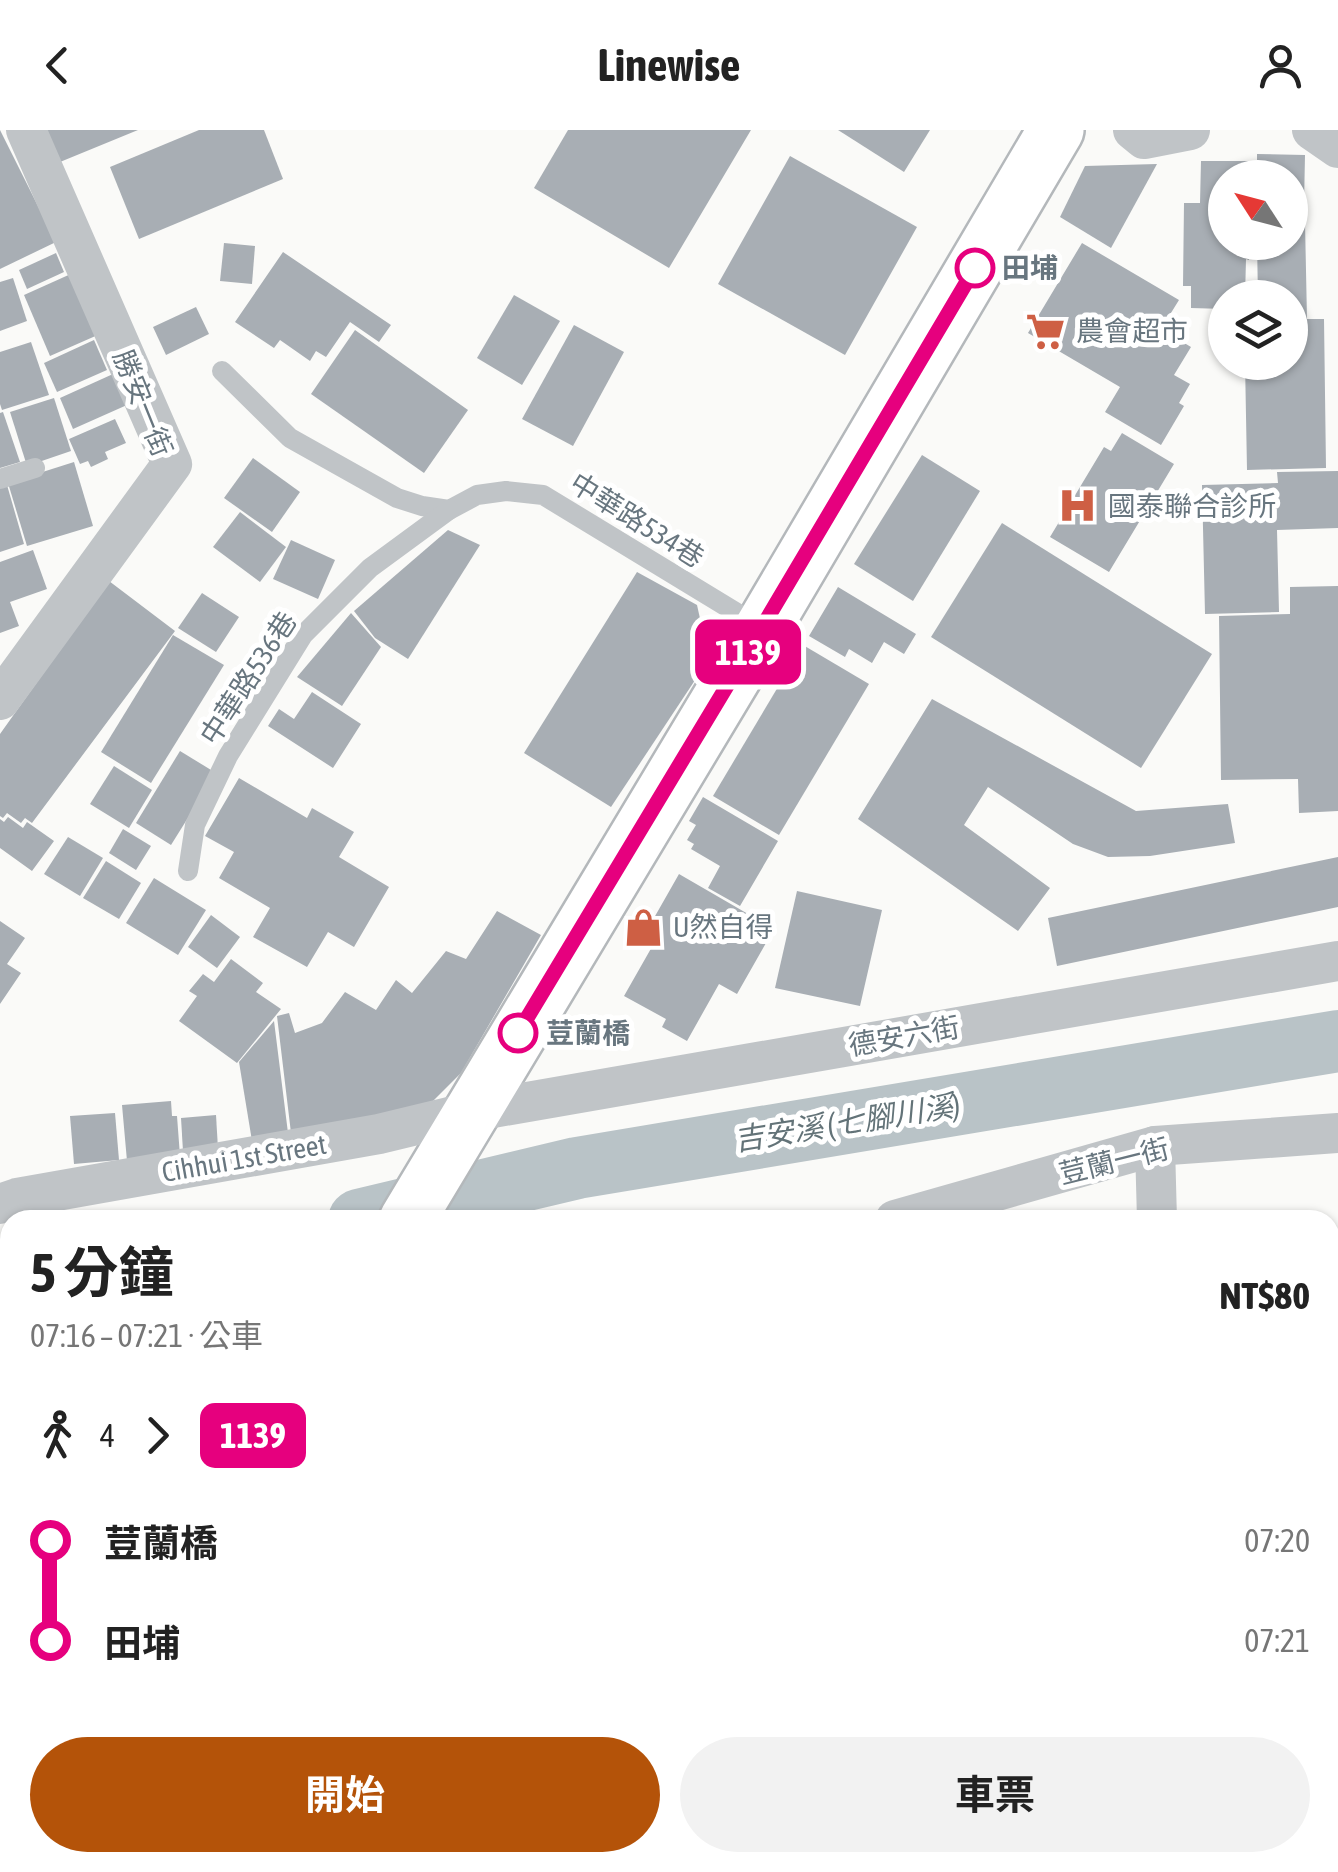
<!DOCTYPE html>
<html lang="zh-TW">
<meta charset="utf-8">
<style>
:root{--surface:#fff;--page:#f2f2f2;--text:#222;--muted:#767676;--accent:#b45309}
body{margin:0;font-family:"Asap Condensed","Noto Sans TC",sans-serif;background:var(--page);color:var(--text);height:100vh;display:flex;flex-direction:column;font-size:38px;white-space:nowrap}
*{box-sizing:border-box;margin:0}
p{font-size:32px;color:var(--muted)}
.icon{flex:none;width:55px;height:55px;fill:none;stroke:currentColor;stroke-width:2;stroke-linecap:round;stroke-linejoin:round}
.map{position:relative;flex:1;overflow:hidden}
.drawer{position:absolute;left:0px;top:1080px;width:1340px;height:662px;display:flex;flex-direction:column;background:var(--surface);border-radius:30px 30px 0 0;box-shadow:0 2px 8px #0004}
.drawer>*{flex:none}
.badge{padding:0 20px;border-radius:15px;font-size:35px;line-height:65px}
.needle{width:65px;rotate:306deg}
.fabs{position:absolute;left:1208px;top:30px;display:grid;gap:20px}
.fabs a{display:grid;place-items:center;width:100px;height:100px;border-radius:50%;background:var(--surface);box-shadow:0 2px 8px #0004;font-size:50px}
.map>.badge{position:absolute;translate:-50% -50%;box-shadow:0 0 0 5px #fff}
.legs{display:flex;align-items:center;gap:15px;height:110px;padding:0 30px;font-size:32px}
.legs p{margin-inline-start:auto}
.head{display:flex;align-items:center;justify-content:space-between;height:170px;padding:0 30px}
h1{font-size:55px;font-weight:700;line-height:75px}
.button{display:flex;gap:20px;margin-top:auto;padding:20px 30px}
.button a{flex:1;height:115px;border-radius:60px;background:var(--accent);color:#fff;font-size:40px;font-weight:700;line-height:115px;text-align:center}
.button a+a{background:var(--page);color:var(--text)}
ul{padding:0 30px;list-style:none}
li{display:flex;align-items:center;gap:35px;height:100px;font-size:38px}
li i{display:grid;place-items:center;width:15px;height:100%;margin:0 12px;background:currentColor}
li i::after{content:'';width:25px;height:25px;margin:-12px;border:8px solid;border-radius:50%;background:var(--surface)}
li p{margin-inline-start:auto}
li:first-child i{background:linear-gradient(#0000 50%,currentColor 0)}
li:last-child i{background:linear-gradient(currentColor 50%,#0000 0)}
header{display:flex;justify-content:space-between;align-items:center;height:130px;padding:0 30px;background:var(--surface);font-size:45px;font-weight:700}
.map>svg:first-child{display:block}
.green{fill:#daded8}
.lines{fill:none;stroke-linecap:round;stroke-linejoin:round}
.river{stroke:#b9c3c7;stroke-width:62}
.building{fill:#a8aeb4}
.primary-casing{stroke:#b4b8bb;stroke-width:60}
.lane{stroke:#c0c4c7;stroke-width:20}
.street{stroke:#c0c4c7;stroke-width:40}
.primary{stroke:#fff;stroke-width:55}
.line-1-casing{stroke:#fff;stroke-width:22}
.line-1{stroke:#e6007e;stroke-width:15}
.stop-1-dot{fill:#fff;stroke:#e6007e;stroke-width:5}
.labels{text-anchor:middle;stroke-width:10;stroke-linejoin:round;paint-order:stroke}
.stop-label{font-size:28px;font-weight:bold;fill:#68767f;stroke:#fff;text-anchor:start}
.poi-label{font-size:28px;fill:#68767f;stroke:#fff;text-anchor:start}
.street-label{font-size:28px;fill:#68767f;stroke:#fff}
.water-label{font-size:30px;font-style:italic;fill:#637378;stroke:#fff}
</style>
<header><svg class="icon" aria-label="back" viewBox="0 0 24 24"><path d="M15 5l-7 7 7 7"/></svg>Linewise<svg class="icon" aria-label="person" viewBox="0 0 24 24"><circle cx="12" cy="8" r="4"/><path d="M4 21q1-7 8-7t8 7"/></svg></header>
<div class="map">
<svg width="1338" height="1742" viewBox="0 0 1338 1742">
<rect width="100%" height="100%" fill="#fafaf8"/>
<polygon class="green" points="1338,1500 1338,1742 860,1742 859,1733 1330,1732 1330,1501"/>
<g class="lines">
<g class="river">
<polyline points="359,1090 577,1038 1338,911"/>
<polyline points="0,1186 10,1184"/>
</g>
</g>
<g class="building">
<polygon points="0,0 56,112 0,139"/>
<polygon points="46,0 138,0 60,32"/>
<polygon points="199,0 264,0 283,49 139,109 110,37"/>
<polygon points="568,0 751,0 669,138 534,58"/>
<polygon points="838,0 930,0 904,42"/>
<polygon points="1257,24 1305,25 1304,75 1290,74 1290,48 1257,48"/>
<polygon points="790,26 917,97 845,225 718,154"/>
<polygon points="1201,31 1251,31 1251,48 1225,48 1225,112 1249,112 1249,130 1246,129 1245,168 1225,168 1225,179 1191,178 1191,156 1183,156 1184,73 1200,73"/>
<polygon points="1157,34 1111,118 1060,87 1085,36"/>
<polygon points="1290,92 1305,92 1307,189 1324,189 1326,338 1247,340 1245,232 1290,232 1290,168 1258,168 1257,112 1290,112"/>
<polygon points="224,113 255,116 252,154 220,151"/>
<polygon points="1082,113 1179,170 1161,199 1191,217 1174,245 1190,254 1179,273 1184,276 1161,315 1105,282 1120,257 1028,203"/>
<polygon points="283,122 391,195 379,212 350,192 326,227 316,221 310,231 280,210 274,218 235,192"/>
<polygon points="56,123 64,142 27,159 19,140"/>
<polygon points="73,143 100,204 50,226 24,165"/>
<polygon points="13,148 27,191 0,201 0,152"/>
<polygon points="514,165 560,191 522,255 477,228"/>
<polygon points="196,177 209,204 166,225 153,197"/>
<polygon points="574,195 624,222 573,316 522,289"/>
<polygon points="355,200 468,280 424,343 311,264"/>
<polygon points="94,210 107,240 57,262 44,233"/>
<polygon points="31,212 49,265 2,280 0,274 0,222"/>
<polygon points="113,244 127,275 73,299 60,268"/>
<polygon points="54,268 71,321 27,336 10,282"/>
<polygon points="3,282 20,332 0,338 0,283"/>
<polygon points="115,289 126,313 105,322 108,329 91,337 88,331 80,334 69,309"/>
<polygon points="1122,303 1174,334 1109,442 1050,407 1104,317 1111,321"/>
<polygon points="922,325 980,361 913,471 854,434"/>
<polygon points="253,328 300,362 272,402 224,368"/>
<polygon points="74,332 93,396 27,416 8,353"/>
<polygon points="1338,341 1338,398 1277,400 1279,482 1205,484 1202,355 1278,353 1277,342"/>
<polygon points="7,355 24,414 0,422 0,357"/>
<polygon points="240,382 286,417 260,452 213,417"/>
<polygon points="1002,393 1212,524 1141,638 931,507"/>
<polygon points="448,400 480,415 408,529 375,508 354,481"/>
<polygon points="291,410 335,430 318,469 273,449"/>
<polygon points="33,420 47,459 10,472 19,496 0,503 0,432"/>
<polygon points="637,442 697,475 709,529 611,677 524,623"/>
<polygon points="109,451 175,501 32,693 25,688 21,693 7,683 3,688 0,686 0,604"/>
<polygon points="1338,456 1338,681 1299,683 1298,649 1221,650 1219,486 1290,484 1290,457"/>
<polygon points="838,457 916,504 904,524 884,512 872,533 849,519 845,527 809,506"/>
<polygon points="202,463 239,487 216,522 178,498"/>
<polygon points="351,483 381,517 342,576 297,547"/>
<polygon points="173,505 224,535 151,653 101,622"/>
<polygon points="803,515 869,554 779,705 713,666"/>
<polygon points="312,562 361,594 333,638 268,596 279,579 294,589"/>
<polygon points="932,569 1136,681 1228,674 1235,713 1150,726 1108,727 1073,714 988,657 964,695 1050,758 1018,801 858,689"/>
<polygon points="180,621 216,643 171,715 136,693"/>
<polygon points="114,636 152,660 129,698 90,674"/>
<polygon points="239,648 307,688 312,678 354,702 339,727 389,757 354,817 328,802 307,837 253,807 270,778 219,748 234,722 205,706"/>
<polygon points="703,667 778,711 740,776 708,758 720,736 691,719 694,714 687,710 696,695 689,691"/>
<polygon points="8,687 23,698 27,692 54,711 32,741 0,718 0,689 4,692"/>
<polygon points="123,699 151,716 136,740 109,723"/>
<polygon points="68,707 103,728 80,766 44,744"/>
<polygon points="1338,727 1338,777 1057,836 1048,788"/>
<polygon points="106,731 141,753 119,789 83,768"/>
<polygon points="679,744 774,799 737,864 719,854 687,911 662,897 666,889 624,866 653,815 642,809"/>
<polygon points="154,748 206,780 178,825 126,793"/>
<polygon points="797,761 882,780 860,876 775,858"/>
<polygon points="497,781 541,805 461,943 416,988 291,1003 277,886 289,883 295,903 322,893 345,862 376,880 396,850 412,863 446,821 466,829"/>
<polygon points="211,785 240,807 217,838 188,817"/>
<polygon points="0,791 25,808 7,834 21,843 0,874"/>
<polygon points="231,829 263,853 256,862 281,879 237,933 179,891 197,866 189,861 203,844 214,852"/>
<polygon points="274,891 288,1003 252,1011 239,932"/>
<polygon points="171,971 172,986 177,986 180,1026 127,1031 122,975"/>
<polygon points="115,983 119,1030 74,1034 70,986"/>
<polygon points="216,985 218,1019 183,1021 181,988"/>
<polygon points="1332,1131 1338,1131 1338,1169 1335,1169"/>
<polygon points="1338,1250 1338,1332 1335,1332 1330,1251"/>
<polygon points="10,1334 10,1408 0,1412 0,1338"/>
<polygon points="1338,1422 1338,1488 1330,1489 1330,1423"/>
<polygon points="4,1439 10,1442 10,1475 0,1469 0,1446"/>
<polygon points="3,1495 10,1499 10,1590 0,1585 0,1499"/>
<polygon points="0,1588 10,1594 10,1637 0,1631"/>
<polygon points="0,1652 10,1658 10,1667 0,1683"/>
<polygon points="142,1732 447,1732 452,1742 147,1742"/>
<polygon points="537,1732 673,1732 673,1733 647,1742 540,1742"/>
</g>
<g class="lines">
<defs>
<g id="primary">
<polyline points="407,1090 762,499 1056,0"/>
<polyline points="26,1742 31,1732"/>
</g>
</defs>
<use href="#primary" class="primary-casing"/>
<g class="lane">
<polyline points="222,241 290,308 397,368 422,376 449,380 477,365 506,361 543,365 760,497"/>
<polyline points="0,349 35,338"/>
<polyline points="188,741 195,695 228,626 303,505 370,438 449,380"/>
</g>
<g class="street">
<polyline points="1133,0 1144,9 1190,0"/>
<polyline points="1312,0 1338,18"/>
<polyline points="0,570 172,334 26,0"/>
<polyline points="1155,1016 1157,1090"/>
<polyline points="0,1074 17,1068 379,1004 470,982 1338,831"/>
<polyline points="895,1090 1155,1016 1338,1003"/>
<polyline points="0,1322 10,1319"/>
<polyline points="1330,1364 1338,1364"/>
<polyline points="476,1732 480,1742"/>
</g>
<use href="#primary" class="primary"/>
</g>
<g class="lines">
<defs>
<polyline id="line-1" points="518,903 742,531 975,138"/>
</defs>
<use href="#line-1" class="line-1-casing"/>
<use href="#line-1" class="line-1"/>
</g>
<defs>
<symbol id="supermarket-bare" viewBox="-9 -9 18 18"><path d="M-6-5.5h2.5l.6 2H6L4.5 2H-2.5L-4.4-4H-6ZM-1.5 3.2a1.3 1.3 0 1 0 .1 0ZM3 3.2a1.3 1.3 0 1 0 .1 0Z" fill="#ce5f44" stroke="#fff" stroke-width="2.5" paint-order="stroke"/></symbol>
<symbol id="hospital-bare" viewBox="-9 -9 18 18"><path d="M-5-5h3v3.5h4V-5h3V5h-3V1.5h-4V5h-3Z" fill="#ce5f44" stroke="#fff" stroke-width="2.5" paint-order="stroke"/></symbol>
<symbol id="shop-bare" viewBox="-9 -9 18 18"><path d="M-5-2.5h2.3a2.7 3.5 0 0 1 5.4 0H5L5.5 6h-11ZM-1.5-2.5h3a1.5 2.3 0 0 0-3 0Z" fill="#ce5f44" stroke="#fff" stroke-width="2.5" paint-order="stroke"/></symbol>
</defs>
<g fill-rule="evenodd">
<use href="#supermarket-bare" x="1018" y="174" width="55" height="55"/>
<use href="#hospital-bare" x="1050" y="348" width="55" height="55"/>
<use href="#shop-bare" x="616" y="770" width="55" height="55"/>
</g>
<g class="stop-1-dot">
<circle cx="975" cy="138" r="18"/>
<circle cx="518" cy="903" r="18"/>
</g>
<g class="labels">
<g class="stop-label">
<text x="1002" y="148">田埔</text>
<text x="546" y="913">荳蘭橋</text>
</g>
<g class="poi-label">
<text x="1076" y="211">農會超市</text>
<text x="1108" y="386">國泰聯合診所</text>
<text x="673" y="807">U然自得</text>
</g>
<g class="street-label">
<text transform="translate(143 273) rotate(68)" y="10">勝安一街</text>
<text transform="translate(637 390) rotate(32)" y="10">中華路534巷</text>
<text transform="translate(248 548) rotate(-57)" y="10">中華路536巷</text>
<text transform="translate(904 906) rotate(-10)" y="10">德安六街</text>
<text transform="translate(244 1028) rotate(-10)" y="10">Cihhui 1st Street</text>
<text transform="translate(1114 1031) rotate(-14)" y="10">荳蘭一街</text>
</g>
<g class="water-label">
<text transform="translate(847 993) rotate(-9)" y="10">吉安溪 (七腳川溪)</text>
</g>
</g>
</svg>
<div class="fabs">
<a><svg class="needle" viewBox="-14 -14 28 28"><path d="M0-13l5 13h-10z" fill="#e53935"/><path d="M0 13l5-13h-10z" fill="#767676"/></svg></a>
<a><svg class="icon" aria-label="layers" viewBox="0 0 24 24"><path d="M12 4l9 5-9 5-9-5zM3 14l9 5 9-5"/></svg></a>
</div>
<b class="badge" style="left:748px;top:522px;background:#e6007e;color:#fff">1139</b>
<section class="drawer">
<div class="head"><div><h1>5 分鐘</h1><p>07:16 – 07:21 · 公車</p></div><b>NT$80</b></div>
<div class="legs"><svg class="icon" aria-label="walk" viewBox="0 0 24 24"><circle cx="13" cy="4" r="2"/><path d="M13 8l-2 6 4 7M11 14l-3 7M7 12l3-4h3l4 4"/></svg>4<svg class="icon" aria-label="forward" viewBox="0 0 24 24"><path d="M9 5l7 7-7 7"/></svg><b class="badge" style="background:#e6007e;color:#fff">1139</b></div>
<ul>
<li><i style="color:#e6007e"></i><b>荳蘭橋</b><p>07:20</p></li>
<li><i style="color:#e6007e"></i><b>田埔</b><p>07:21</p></li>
</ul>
<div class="button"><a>開始</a><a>車票</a></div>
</section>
</div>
